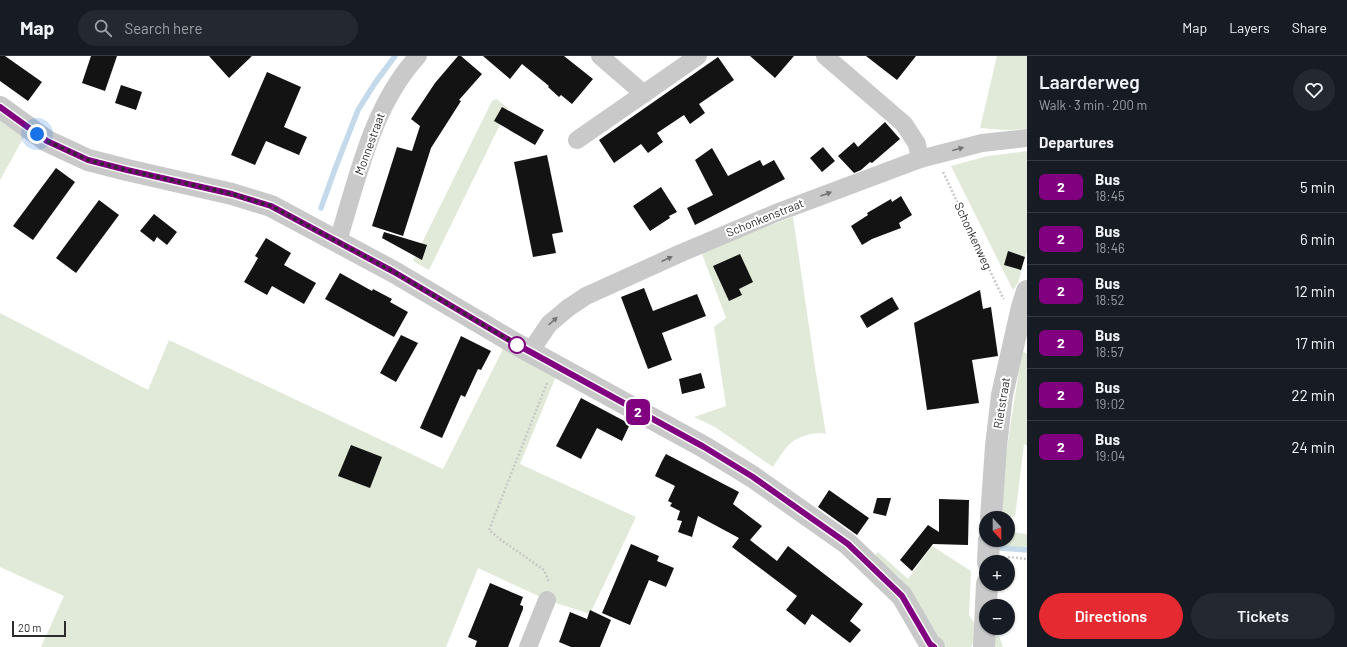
<!DOCTYPE html>
<meta charset="utf-8">
<style>
:root{--surface:#171b24;--page:#242831;--text:#f1f3f6;--muted:#9ea1a6;--line:#363941;--accent:#e62a32}
body{margin:0;font-family:Barlow,sans-serif;background:var(--page);color:var(--text);height:100vh;display:flex;flex-direction:column;font-size:15px;white-space:nowrap}
*{box-sizing:border-box;margin:0}
p{font-size:13px;color:var(--muted)}
.icon{flex:none;width:22px;height:22px;fill:none;stroke:currentColor;stroke-width:2;stroke-linecap:round;stroke-linejoin:round}
.map{position:relative;flex:1;overflow:hidden}
.panel{display:flex;flex-direction:column;background:var(--surface);width:320px}
.panel>*{flex:none}
.badge{padding:0 8px;border-radius:6px;font-size:14px;line-height:26px}
.needle{width:26px;rotate:159deg}
.controls{position:absolute;left:979px;top:455px;display:grid;gap:8px}
.controls a{display:grid;place-items:center;width:36px;height:36px;border-radius:50%;background:var(--surface);box-shadow:0 1px 3px #0004;font-size:20px}
.scale{position:absolute;left:12px;bottom:10px;width:54px;box-sizing:border-box;padding-left:4px;border:2px solid #2c2c2c;border-top:0;font-size:11px;line-height:14px;white-space:nowrap;color:#2c2c2c;-webkit-text-stroke:3px #fff;paint-order:stroke}
.you{position:absolute;width:20px;height:20px;margin:-10px;border:3px solid #fff;border-radius:50%;background:#1a73e8;box-shadow:0 0 0 6px #1a73e833}
.map>.badge{position:absolute;translate:-50% -50%;box-shadow:0 0 0 2px #fff}
h2{padding:0 12px;font-size:15px;line-height:36px}
.round{display:grid;place-items:center;flex:none;width:42px;height:42px;border-radius:21px;background:var(--page)}
.head{display:flex;align-items:center;justify-content:space-between;height:68px;padding:0 12px}
h1{font-size:19px;font-weight:600;line-height:30px}
.action{display:flex;gap:8px;margin-top:auto;padding:8px 12px}
.action a{flex:1;height:46px;border-radius:24px;background:var(--accent);color:#fff;font-size:16px;font-weight:600;line-height:46px;text-align:center}
.action a+a{background:var(--page);color:var(--text)}
ul{padding:0;list-style:none}
li{display:flex;align-items:center;gap:12px;height:52px;padding:0 12px;border-top:1px solid var(--line)}
li div{flex:1}
li b{display:block;font-size:15px}
li em{font-style:normal}
li .badge{min-width:44px;font-weight:700;text-align:center}
header{display:flex;align-items:center;gap:24px;box-sizing:border-box;height:56px;padding:0 20px;background:var(--surface);border-bottom:1px solid var(--line)}
header strong{font-size:19px}
nav{display:flex;gap:22px;margin-inline-start:auto;font-size:14px}
.search{width:280px;height:36px;background:var(--page);display:flex;align-items:center;gap:10px;box-sizing:border-box;padding:0 14px;border-radius:22px;color:var(--muted);font-size:15px}
main{display:flex;flex:1;min-height:0}
.map>svg:first-child{display:block}
.green{fill:#e1ead9}
.lines{fill:none;stroke-linecap:round;stroke-linejoin:round}
.stream{stroke:#c4daeb;stroke-width:5.5}
.building{fill:#131313}
.path{stroke:#c9c9c9;stroke-width:2.5;stroke-dasharray:2 2;stroke-linecap:butt}
.minor{stroke:#c9c9c9;stroke-width:18}
.tertiary{stroke:#c9c9c9;stroke-width:22}
.oneway{fill:#737373}
.line-casing{stroke:#fff;stroke-width:9}
.line{stroke:#800080;stroke-width:6}
.walk{stroke:#2c2c2c;stroke-width:4;stroke-dasharray:0 7.2}
.stop-dot{fill:#fff;stroke:#800080;stroke-width:2}
.labels{text-anchor:middle;stroke-width:4;stroke-linejoin:round;paint-order:stroke}
.street-label{font-size:12px;fill:#2c2c2c;stroke:#fff}
</style>
<header>
<strong>Map</strong>
<div class="search"><svg class="icon" aria-label="search" viewBox="0 0 24 24"><circle cx="10" cy="10" r="6"/><path d="M15 15l6 6"/></svg>Search here</div>
<nav><a>Map</a><a>Layers</a><a>Share</a></nav>
</header>
<main>
<div class="map">
<svg width="1027" height="591" viewBox="0 0 1027 591">
<rect width="100%" height="100%" fill="#fff"/>
<g class="green">
<polygon points="997,0 1027,0 1027,73 1004,74 980,72"/>
<polygon points="496,43 508,52 429,214 413,205 492,45"/>
<polygon points="0,63 25,79 0,124"/>
<polygon points="1027,95 1027,195 1018,227 1013,234 951,110 988,100"/>
<path d="M 793,161 L 815,311 L 826,378 C 819,376 815,377 807,379 C 788,384 784,395 773,411 L 715,371 L 694,361 L 726,350 L 714,271 L 726,262 L 701,195 Z"/>
<polygon points="0,257 148,334 169,284 443,413 505,289 557,318 520,408 636,461 590,558 547,544 478,512 446,591 41,591 64,540 0,511"/>
<polygon points="1022,295 1027,298 1027,390 1024,388 1015,461 1000,459 1005,404"/>
<polygon points="1008,476 1027,478 1027,494 997,491 998,484 1008,484"/>
<polygon points="932,490 971,515 969,559 975,568 975,585 971,591 945,591 914,540 899,521 874,501 878,496 908,523"/>
<polygon points="995,580 999,580 1003,591 993,591"/>
</g>
<g class="lines">
<g class="stream">
<polyline points="321,152 335,113 358,54 375,27 395,0"/>
<polyline points="999,492 1027,494"/>
</g>
</g>
<g class="building">
<polygon points="0,0 5,0 42,26 28,45 0,25"/>
<polygon points="91,0 117,0 105,35 82,27"/>
<polygon points="209,0 252,0 229,22"/>
<polygon points="458,0 461,0 482,18 459,44 461,45 431,92 403,180 372,170 397,91 412,95 420,70 411,63 435,27"/>
<polygon points="483,0 564,0 593,23 572,48 561,39 559,41 548,31 549,30 522,8 510,23"/>
<polygon points="750,0 794,0 775,22"/>
<polygon points="866,0 916,0 897,24"/>
<polygon points="718,1 734,24 699,48 705,57 690,68 684,59 657,77 663,86 648,97 641,88 614,107 599,84"/>
<polygon points="267,16 301,31 284,71 307,81 299,99 266,85 255,109 231,99"/>
<polygon points="121,29 142,36 136,54 115,47"/>
<polygon points="502,51 544,74 535,89 494,65"/>
<polygon points="885,66 900,83 872,107 870,106 861,114 854,117 838,100 854,86 858,91"/>
<polygon points="823,91 835,105 822,116 810,102"/>
<polygon points="712,92 728,120 760,104 763,110 774,104 785,123 695,169 687,152 713,139 695,104"/>
<polygon points="547,99 563,176 552,178 556,197 533,201 514,106"/>
<polygon points="56,112 75,126 33,184 13,170"/>
<polygon points="661,131 677,156 669,160 670,162 650,175 633,150"/>
<polygon points="901,140 912,159 899,167 901,172 872,183 862,189 851,170 868,159 867,157 891,143 892,146"/>
<polygon points="99,144 119,159 76,217 56,202"/>
<polygon points="154,158 177,176 167,189 157,181 154,186 140,175"/>
<polygon points="384,176 427,189 422,204 382,182"/>
<polygon points="266,182 291,197 284,209 316,227 304,248 272,230 267,239 244,226 258,202 255,200"/>
<polygon points="1008,195 1025,201 1021,214 1004,209"/>
<polygon points="740,198 753,226 739,233 742,239 729,245 713,210"/>
<polygon points="340,217 372,235 373,233 392,243 390,246 408,256 394,281 325,243"/>
<polygon points="644,232 653,255 697,238 706,260 662,277 672,304 648,313 621,241"/>
<polygon points="980,234 983,253 991,251 998,300 972,304 979,347 927,354 914,267"/>
<polygon points="892,241 899,253 867,272 860,260"/>
<polygon points="401,279 418,287 396,326 380,317"/>
<polygon points="461,280 491,295 481,314 478,313 465,341 461,339 442,382 420,372"/>
<polygon points="701,317 705,332 682,338 679,323"/>
<polygon points="581,342 630,368 622,385 597,372 581,403 556,390"/>
<polygon points="351,389 382,401 370,432 338,420"/>
<polygon points="666,398 739,436 733,448 762,470 750,484 777,505 788,490 863,548 850,565 861,574 850,587 812,558 805,569 786,554 797,540 732,491 739,482 698,460 692,481 678,476 682,465 677,464 680,455 670,450 672,447 668,445 675,430 655,420 662,405"/>
<polygon points="829,434 869,462 857,479 818,451"/>
<polygon points="877,442 891,442 886,460 873,457"/>
<polygon points="939,443 969,444 968,489 933,488 912,515 900,504 928,469 939,476"/>
<polygon points="631,488 659,500 657,505 674,512 666,531 649,524 630,569 602,557"/>
<polygon points="490,527 523,541 520,549 523,550 523,553 508,591 475,591 477,585 468,581"/>
<polygon points="590,554 611,564 600,591 571,591 559,586 570,556 587,563"/>
</g>
<g class="lines">
<g class="path">
<polyline points="943,116 1002,240 1004,243"/>
<polyline points="547,327 489,474 501,484 544,514 549,526"/>
<polyline points="1008,501 1027,503"/>
</g>
<g class="minor">
<polyline points="600,0 644,38"/>
<polyline points="825,0 904,68 917,88 920,103"/>
<polyline points="577,84 698,0"/>
<path d="M 338,185 C 358,121 372,50 418,0"/>
<polyline points="530,296 549,268 568,252 586,240 681,197 776,157 920,103 982,87 1027,82"/>
<polyline points="528,591 547,544"/>
</g>
<g class="tertiary">
<polyline points="0,51 47,85 88,104 127,114 232,138 271,150 394,216 516,288 704,391 753,421 848,488 902,540 930,588 934,591"/>
<polyline points="991,462 996,390 1002,339 1022,251 1027,235"/>
<polyline points="988,506 989,484"/>
<polyline points="984,591 987,528"/>
</g>
</g>
<defs><path id="oneway-solid" d="M-6-.8H1V-3.2L6.5 0L1 3.2V.8H-6Z"/></defs>
<g class="oneway">
<use href="#oneway-solid" transform="translate(958 93) rotate(-15)"/>
<use href="#oneway-solid" transform="translate(826 138) rotate(-20)"/>
<use href="#oneway-solid" transform="translate(667 203) rotate(-25)"/>
<use href="#oneway-solid" transform="translate(553 265) rotate(-42)"/>
</g>
<g class="lines">
<defs>
<polyline id="line" points="0,51 47,85 88,104 127,114 232,138 271,150 394,216 516,288 704,391 753,421 848,488 902,540 930,588 934,591"/>
</defs>
<use href="#line" class="line-casing"/>
<use href="#line" class="line"/>
<polyline class="walk" points="37,78 47,85 88,104 127,114 232,138 271,150 394,216 517,289"/>
</g>
<circle class="stop-dot" cx="517" cy="289" r="8"/>
<g class="labels">
<g class="street-label">
<text transform="translate(370 88) rotate(-70)" y="4">Monnestraat</text>
<text transform="translate(765 162) rotate(-22)" y="4">Schonkenstraat</text>
<text transform="translate(973 180) rotate(65)" y="4">Schonkenweg</text>
<text transform="translate(1002 347) rotate(-81)" y="4">Rietstraat</text>
</g>
</g>
</svg>
<div class="controls">
<a><svg class="needle" viewBox="-14 -14 28 28"><path d="M0-13l5 13h-10z" fill="#e53935"/><path d="M0 13l5-13h-10z" fill="#9ea1a6"/></svg></a>
<a>+</a>
<a>−</a>
</div>
<div class="scale">20 m</div>
<div class="you" style="left:37px;top:78px"></div>
<b class="badge" style="left:638px;top:356px;background:#800080;color:#fff">2</b>
</div>
<section class="panel">
<div class="head"><div><h1>Laarderweg</h1><p>Walk · 3 min · 200 m</p></div><a class="round"><svg class="icon" aria-label="heart" viewBox="0 0 24 24"><path d="M12 20l-8-8c-3-5 5-10 8-4 3-6 11-1 8 4z"/></svg></a></div>
<h2>Departures</h2>
<ul>
<li><span class="badge" style="background:#800080;color:#fff">2</span><div><b>Bus</b><p>18:45</p></div><em>5 min</em></li>
<li><span class="badge" style="background:#800080;color:#fff">2</span><div><b>Bus</b><p>18:46</p></div><em>6 min</em></li>
<li><span class="badge" style="background:#800080;color:#fff">2</span><div><b>Bus</b><p>18:52</p></div><em>12 min</em></li>
<li><span class="badge" style="background:#800080;color:#fff">2</span><div><b>Bus</b><p>18:57</p></div><em>17 min</em></li>
<li><span class="badge" style="background:#800080;color:#fff">2</span><div><b>Bus</b><p>19:02</p></div><em>22 min</em></li>
<li><span class="badge" style="background:#800080;color:#fff">2</span><div><b>Bus</b><p>19:04</p></div><em>24 min</em></li>
</ul>
<div class="action"><a>Directions</a><a>Tickets</a></div>
</section>
</main>
